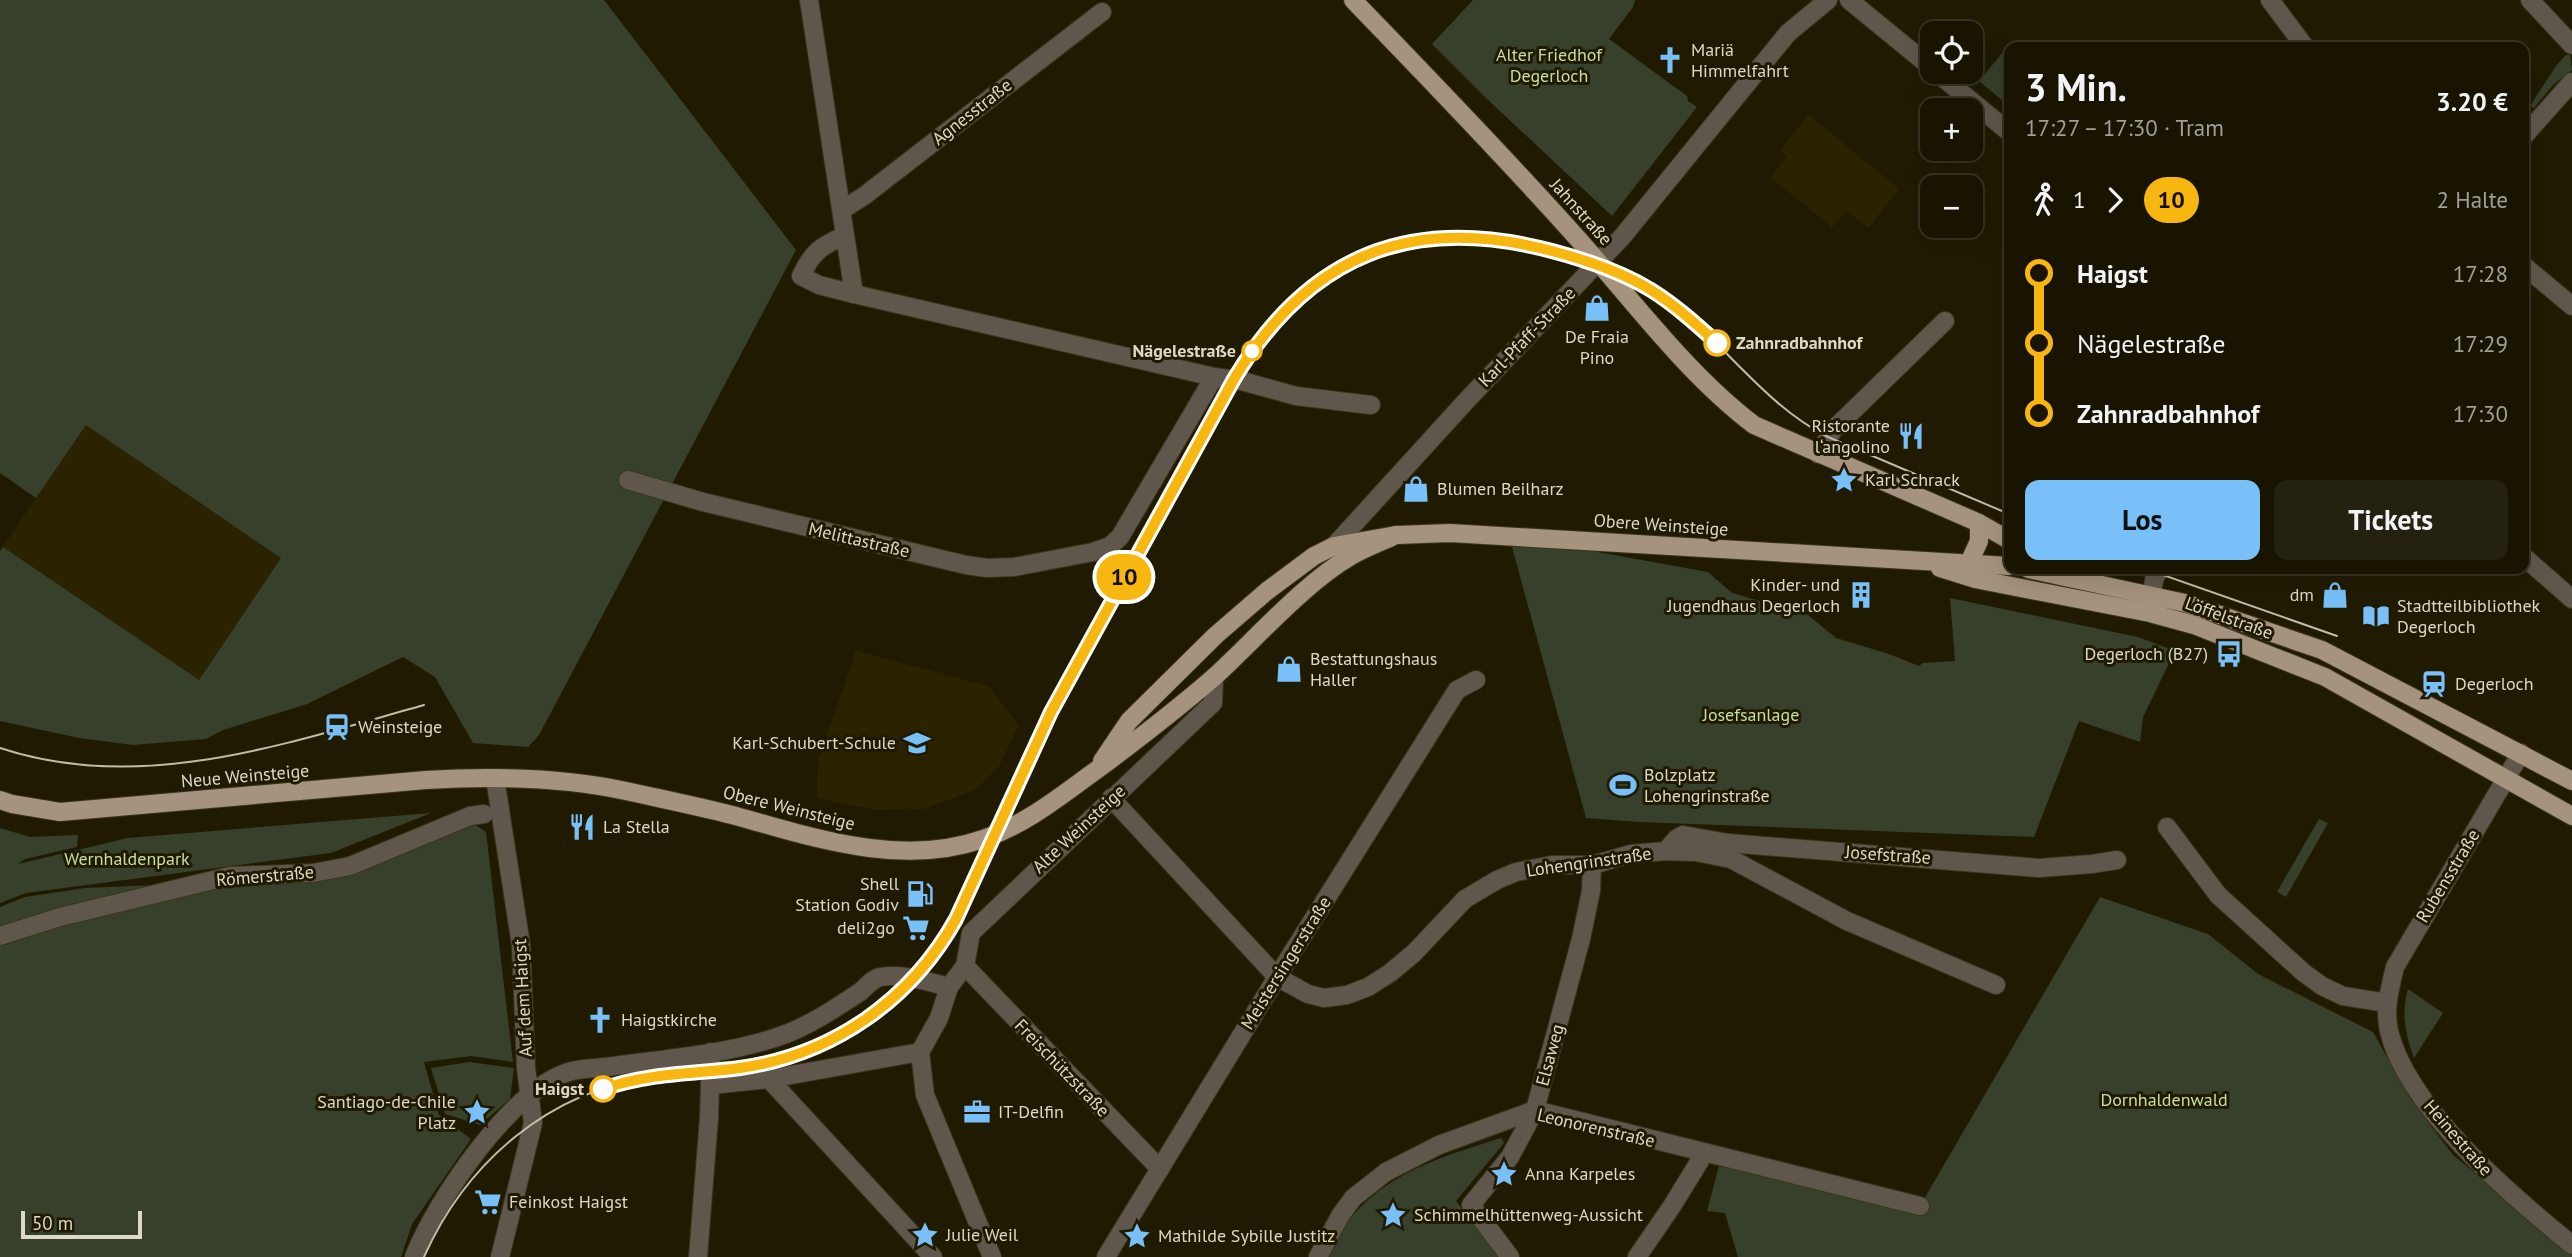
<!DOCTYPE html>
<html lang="de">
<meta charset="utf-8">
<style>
:root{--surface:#181400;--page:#25210f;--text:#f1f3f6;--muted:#9f9e99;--line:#363322;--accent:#79bff8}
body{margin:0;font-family:"PT Sans",sans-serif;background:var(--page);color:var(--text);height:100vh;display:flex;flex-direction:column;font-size:26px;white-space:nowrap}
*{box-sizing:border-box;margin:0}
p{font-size:23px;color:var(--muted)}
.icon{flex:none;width:38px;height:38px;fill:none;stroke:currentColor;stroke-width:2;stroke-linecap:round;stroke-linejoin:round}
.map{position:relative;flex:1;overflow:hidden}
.side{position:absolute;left:2004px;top:42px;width:525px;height:532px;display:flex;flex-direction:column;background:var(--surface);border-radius:14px;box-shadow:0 7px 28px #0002,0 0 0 2px var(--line)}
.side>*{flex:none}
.badge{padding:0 14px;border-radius:23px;font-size:24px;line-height:46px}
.fabs{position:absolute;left:1920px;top:21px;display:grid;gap:14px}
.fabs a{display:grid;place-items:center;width:63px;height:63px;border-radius:14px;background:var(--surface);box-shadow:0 7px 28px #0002,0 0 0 2px var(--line);font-size:35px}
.scale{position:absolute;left:21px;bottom:18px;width:121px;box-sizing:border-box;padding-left:7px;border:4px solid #dcd9c8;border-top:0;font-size:19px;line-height:24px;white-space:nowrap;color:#dcd9c8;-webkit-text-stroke:5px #201b00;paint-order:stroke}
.map>.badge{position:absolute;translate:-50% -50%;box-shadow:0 0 0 4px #fff}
.legs{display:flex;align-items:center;gap:10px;height:77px;padding:0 21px;font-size:23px}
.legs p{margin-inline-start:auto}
.overview{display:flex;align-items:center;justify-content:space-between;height:119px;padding:0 21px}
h1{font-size:38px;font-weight:600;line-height:52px}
.primary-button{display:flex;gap:14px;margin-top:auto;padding:14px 21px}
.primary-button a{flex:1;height:80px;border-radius:14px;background:var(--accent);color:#111;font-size:28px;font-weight:600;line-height:80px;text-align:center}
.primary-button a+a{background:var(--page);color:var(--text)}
ul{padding:0 21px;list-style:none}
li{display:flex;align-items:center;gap:24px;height:70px;font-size:26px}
li i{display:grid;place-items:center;width:10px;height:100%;margin:0 9px;background:currentColor}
li i::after{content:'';width:18px;height:18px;margin:-9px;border:5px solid;border-radius:50%;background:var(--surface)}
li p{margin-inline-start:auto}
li:first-child i{background:linear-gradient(#0000 50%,currentColor 0)}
li:last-child i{background:linear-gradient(currentColor 50%,#0000 0)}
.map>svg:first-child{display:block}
.built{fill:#2b2300}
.green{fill:#37402b}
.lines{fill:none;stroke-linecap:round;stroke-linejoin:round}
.minor-casing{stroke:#3a361c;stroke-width:20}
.major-casing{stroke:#3a361c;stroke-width:20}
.minor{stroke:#60574c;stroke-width:18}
.major{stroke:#a6937d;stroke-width:18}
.tram{stroke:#bfbca9;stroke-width:2}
.line-1-casing{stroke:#fff;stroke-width:16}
.line-1{stroke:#f8b710;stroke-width:10}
.stop-1-dot{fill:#fff;stroke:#f8b710;stroke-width:3.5}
.labels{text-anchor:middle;stroke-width:6;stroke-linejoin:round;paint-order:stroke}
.poi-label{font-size:18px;fill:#dcd9c8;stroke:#201b00;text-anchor:start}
.park-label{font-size:18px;fill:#c6dfa1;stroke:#201b00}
.street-label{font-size:18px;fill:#dcd9c8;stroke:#201b00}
.stop-label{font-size:18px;font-weight:bold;fill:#dcd9c8;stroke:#201b00;text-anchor:end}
</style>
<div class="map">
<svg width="2572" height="1257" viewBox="0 0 2572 1257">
<rect width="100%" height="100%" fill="#201b00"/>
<g class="built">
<polygon points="1809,115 1899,189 1868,228 1847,211 1832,227 1770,177 1787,157 1780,150"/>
<polygon points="85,424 282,558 199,680 3,547"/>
<polygon points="856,651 988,686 1019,725 999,766 975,790 924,809 876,810 817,798 818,761"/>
</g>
<g class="green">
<polygon points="0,0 604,0 796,250 539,735 528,747 473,743 435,677 403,657 307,704 223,730 206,739 133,745 79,738 0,721 0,551 3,547 199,680 281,558 86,425 36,498 0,473"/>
<polygon points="1473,0 1635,0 1633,7 1609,39 1687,96 1688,101 1697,107 1612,216 1486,98 1432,44"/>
<polygon points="2010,44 2015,47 2009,47 2009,106 1979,81"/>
<polygon points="2566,55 2570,55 2572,70 2553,85 2534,108 2530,106 2556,66"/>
<polygon points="1509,536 1708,572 1732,593 1808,615 1836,638 1889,654 1919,666 1923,663 1955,661 1950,598 2138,637 2175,651 2143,717 2140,742 2079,721 2034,837 1639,822 1586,818"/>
<polygon points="431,813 331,853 26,893 0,903 0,828 30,837 78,835 77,847 25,859 18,864 128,838"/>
<polygon points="2319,819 2328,823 2286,897 2277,892"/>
<polygon points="468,820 486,832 513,1062 471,1056 424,1062 439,1115 471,1139 412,1224 401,1257 0,1257 0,907 25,897 85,888 320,878"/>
<polygon points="2100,897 2208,934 2258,974 2373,1032 2410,1098 2453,1155 2572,1252 2572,1257 1738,1257 1725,1213 1707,1211 1719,1166 1920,1206"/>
<path d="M 2408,989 L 2443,1013 L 2414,1058 C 2405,1033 2401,1014 2408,989 Z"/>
<polygon points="469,1062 514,1068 510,1099 480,1125 445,1114 431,1068"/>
<path d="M 1501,1138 L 1504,1143 L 1456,1201 L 1499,1257 L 1329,1257 C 1334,1246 1339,1233 1347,1223 C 1383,1173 1445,1156 1501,1138 Z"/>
</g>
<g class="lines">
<defs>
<g id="minor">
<polyline points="809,0 854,294"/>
<polyline points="1849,0 1932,68"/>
<polyline points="2270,0 2305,47"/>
<polyline points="2530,0 2572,45"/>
<polyline points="1936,72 2009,132"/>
<polyline points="2524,136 2572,82"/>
<polyline points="842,210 864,196 1102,12"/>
<path d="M 844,236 C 821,246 812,252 801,276 L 819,285 L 854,294 L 1214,377 L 1242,381 L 1296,396 L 1371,405"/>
<polyline points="2524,266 2572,306"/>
<polyline points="1818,454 1833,430 1945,321"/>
<polyline points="628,480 703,502 966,565 987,568 1014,567 1093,552 1110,546 1120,537 1214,377"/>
<polyline points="1334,546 1467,400 1622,237 1788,33 1828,0"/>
<polyline points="2524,557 2572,599"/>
<polyline points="2150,610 2154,580 2159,569"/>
<path d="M 2521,753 L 2395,967 C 2390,988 2384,1009 2389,1031 C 2407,1108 2512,1196 2572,1245"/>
<polyline points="495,778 521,945 526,1068 533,1123 500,1257"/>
<polyline points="1111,798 1277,977 1308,994 1324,998 1347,995 1368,987 1390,973 1414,953 1465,899 1497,880 1516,872 1552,865 1592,865 1631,854 1666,851 1696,852 1731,859 1847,921 1996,985"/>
<polyline points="2167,827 2218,895 2304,973 2322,986 2343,996 2387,1003"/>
<polyline points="1666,851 1676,839 1683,835 1728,843 2039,868 2092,864 2117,860"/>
<polyline points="0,936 60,917 230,876 313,873 350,866 470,816 484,814"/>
<polyline points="965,966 1160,1169"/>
<polyline points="920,1052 939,1018 949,987 965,966 971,933 1213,703 1214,677"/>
<polyline points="920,1052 925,1095 992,1257"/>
<polyline points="769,1079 933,1257"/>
<polyline points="711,1085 769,1079 920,1052"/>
<path d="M 414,1257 C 435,1202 513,1086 572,1071 C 585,1068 600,1068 614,1066 C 671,1058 732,1054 786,1034 C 812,1024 837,1007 860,992 C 866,987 873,978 881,977 C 903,973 928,982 949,987"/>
<polyline points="698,1257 709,1118 711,1052"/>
<polyline points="1106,1257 1277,977 1457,690 1476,680"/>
<polyline points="1318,1257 1340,1216 1353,1198 1386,1172 1439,1145 1535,1110 1920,1206"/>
<polyline points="1510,1257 1471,1205 1510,1157 1535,1110 1581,939 1591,891 1592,865"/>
<polyline points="1637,1257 1672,1206 1704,1154"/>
</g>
<g id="major">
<path d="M 1353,0 C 1429,79 1506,158 1579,240 C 1634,302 1688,375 1754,425 L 1979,523 L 2009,540"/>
<polyline points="1969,563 1979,541 1979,523"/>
<polyline points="1940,568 1975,579 2150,613 2194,625 2325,677 2572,816"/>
<polyline points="2028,569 2185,603 2322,650 2572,781"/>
<polyline points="1102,761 1129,721 1216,635 1267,591 1314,556 1334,546 1396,535 1450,533 2009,566"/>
<path d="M 0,800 L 12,804 L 60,812 L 426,780 C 493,776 561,777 626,791 C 662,799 697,806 732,815 C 812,837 900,868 983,839 C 1027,824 1060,796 1098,769 C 1137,740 1176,710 1213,678 C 1255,640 1303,584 1351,556 C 1365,548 1381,542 1396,535"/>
</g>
</defs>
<use href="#minor" class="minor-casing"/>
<use href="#major" class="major-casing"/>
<use href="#minor" class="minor"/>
<use href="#major" class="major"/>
<g class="tram">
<polyline points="2146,569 2337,636"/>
<path d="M 0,748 C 141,795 288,743 424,705"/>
<path d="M 424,1257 C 466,1163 548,1091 653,1077 C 724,1068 796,1067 858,1025 C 890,1004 919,977 941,944 C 958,919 969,891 981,864 C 1004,812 1026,761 1052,711 C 1086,643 1126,579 1161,512 C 1187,462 1215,413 1243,365 C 1295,284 1374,233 1473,237 C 1501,238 1529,245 1556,252 C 1595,263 1633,277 1667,301 C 1725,342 1763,404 1828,437 L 2009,514"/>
</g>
</g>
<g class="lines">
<defs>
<path id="line-1" d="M 603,1089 C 647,1073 694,1074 740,1068 C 833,1055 911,1000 956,919 L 1051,712 L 1234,379 C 1309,254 1412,214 1552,251 C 1586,260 1620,271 1651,290 C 1675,305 1696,324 1717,343"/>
</defs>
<use href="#line-1" class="line-1-casing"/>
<use href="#line-1" class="line-1"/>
</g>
<defs>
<symbol id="church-bare" viewBox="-9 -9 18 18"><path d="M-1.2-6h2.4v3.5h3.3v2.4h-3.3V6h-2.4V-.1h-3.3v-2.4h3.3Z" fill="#79bff8" stroke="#201b00" stroke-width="2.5" paint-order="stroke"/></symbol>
<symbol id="shop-bare" viewBox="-9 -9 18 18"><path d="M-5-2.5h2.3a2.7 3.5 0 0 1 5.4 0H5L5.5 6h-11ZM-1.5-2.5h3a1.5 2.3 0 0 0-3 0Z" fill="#79bff8" stroke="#201b00" stroke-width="2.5" paint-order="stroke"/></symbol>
<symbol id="restaurant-bare" viewBox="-9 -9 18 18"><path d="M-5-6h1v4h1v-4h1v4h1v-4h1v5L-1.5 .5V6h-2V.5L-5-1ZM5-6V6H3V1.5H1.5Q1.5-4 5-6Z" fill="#79bff8" stroke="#201b00" stroke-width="2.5" paint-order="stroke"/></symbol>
<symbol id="sight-bare" viewBox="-9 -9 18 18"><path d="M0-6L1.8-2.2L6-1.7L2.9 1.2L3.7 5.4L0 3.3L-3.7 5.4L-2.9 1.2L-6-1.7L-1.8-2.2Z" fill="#79bff8" stroke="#201b00" stroke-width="2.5" paint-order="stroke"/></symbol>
<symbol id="building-bare" viewBox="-9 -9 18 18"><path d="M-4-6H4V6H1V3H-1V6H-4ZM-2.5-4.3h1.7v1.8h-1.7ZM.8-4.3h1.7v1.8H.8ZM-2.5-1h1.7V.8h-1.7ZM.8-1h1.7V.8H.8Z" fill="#79bff8" stroke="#201b00" stroke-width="2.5" paint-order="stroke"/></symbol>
<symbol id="library-bare" viewBox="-9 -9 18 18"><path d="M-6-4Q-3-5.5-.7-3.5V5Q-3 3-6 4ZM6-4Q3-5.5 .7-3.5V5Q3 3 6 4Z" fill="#79bff8" stroke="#201b00" stroke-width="2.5" paint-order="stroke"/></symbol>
<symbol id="bus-bare" viewBox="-9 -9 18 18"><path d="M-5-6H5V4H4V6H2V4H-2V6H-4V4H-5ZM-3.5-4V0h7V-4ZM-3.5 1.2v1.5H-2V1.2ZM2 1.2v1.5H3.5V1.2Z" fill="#79bff8" stroke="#201b00" stroke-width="2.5" paint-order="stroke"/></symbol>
<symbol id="station-bare" viewBox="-9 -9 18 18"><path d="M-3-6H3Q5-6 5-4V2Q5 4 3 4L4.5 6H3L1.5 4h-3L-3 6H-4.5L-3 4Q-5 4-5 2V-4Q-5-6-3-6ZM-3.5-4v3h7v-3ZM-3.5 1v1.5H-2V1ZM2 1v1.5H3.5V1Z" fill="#79bff8" stroke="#201b00" stroke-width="2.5" paint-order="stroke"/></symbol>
<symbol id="school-bare" viewBox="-9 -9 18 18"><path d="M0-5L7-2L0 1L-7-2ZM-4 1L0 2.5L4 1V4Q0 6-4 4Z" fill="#79bff8" stroke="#201b00" stroke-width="2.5" paint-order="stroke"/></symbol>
<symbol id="stadium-bare" viewBox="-9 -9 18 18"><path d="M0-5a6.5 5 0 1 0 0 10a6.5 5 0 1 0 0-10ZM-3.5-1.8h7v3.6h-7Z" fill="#79bff8" stroke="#201b00" stroke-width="2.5" paint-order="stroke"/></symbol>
<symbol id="fuel-bare" viewBox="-9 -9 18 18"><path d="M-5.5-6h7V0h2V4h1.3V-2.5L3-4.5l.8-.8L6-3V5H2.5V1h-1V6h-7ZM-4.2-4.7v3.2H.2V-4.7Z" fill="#79bff8" stroke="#201b00" stroke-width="2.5" paint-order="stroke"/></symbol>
<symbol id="supermarket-bare" viewBox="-9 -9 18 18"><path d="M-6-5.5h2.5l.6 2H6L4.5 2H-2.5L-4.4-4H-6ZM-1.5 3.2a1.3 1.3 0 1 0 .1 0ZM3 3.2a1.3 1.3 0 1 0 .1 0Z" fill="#79bff8" stroke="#201b00" stroke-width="2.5" paint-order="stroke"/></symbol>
<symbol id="office-bare" viewBox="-9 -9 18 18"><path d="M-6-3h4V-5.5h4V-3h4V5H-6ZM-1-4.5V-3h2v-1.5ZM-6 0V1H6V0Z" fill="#79bff8" stroke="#201b00" stroke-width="2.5" paint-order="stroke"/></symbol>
</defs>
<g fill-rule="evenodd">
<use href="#church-bare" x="1651" y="41" width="38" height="38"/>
<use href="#shop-bare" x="1578" y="289" width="38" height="38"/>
<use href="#restaurant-bare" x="1892" y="417" width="38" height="38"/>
<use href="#sight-bare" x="1825" y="461" width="38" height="38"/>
<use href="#shop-bare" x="1397" y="470" width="38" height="38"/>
<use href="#building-bare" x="1842" y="576" width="38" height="38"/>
<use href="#shop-bare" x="2316" y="576" width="38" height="38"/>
<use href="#library-bare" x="2357" y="597" width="38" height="38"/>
<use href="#bus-bare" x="2210" y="635" width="38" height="38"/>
<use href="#shop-bare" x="1270" y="650" width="38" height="38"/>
<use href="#station-bare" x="2415" y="665" width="38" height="38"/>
<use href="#station-bare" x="318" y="708" width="38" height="38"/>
<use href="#school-bare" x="898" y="724" width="38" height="38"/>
<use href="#stadium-bare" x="1604" y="766" width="38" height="38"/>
<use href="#restaurant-bare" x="563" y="808" width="38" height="38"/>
<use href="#fuel-bare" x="901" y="875" width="38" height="38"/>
<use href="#supermarket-bare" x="897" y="909" width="38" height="38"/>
<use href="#church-bare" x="581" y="1001" width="38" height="38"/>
<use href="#sight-bare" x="458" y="1093" width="38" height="38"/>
<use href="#office-bare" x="958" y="1093" width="38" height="38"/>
<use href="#sight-bare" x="1485" y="1155" width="38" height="38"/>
<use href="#supermarket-bare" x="469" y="1183" width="38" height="38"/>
<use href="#sight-bare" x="1374" y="1196" width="38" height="38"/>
<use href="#sight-bare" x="906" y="1216" width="38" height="38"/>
<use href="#sight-bare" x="1118" y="1217" width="38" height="38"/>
</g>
<g class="stop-1-dot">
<circle cx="1717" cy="343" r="12"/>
<circle cx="1252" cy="351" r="9"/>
<circle cx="603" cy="1089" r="12"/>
</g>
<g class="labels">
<g class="poi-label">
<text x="1691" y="56">Mariä<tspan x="1691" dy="21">Himmelfahrt</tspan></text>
<text x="1597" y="343" text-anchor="middle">De Fraia<tspan x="1597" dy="21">Pino</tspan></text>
<text x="1890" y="432" text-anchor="end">Ristorante<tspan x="1890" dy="21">l‘angolino</tspan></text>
<text x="1865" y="486">Karl Schrack</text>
<text x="1437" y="495">Blumen Beilharz</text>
<text x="1840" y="591" text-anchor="end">Kinder- und<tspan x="1840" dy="21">Jugendhaus Degerloch</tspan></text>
<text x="2314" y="601" text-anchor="end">dm</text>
<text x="2397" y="612">Stadtteilbibliothek<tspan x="2397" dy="21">Degerloch</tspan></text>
<text x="2208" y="660" text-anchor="end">Degerloch (B27)</text>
<text x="1310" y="665">Bestattungshaus<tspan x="1310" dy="21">Haller</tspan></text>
<text x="2455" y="690">Degerloch</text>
<text x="358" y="733">Weinsteige</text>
<text x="896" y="749" text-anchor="end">Karl-Schubert-Schule</text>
<text x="1644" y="781">Bolzplatz<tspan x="1644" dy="21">Lohengrinstraße</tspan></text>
<text x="603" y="833">La Stella</text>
<text x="899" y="890" text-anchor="end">Shell<tspan x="899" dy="21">Station Godiv</tspan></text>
<text x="895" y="934" text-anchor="end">deli2go</text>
<text x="621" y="1026">Haigstkirche</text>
<text x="456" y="1108" text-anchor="end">Santiago-de-Chile<tspan x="456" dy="21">Platz</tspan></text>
<text x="998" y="1118">IT-Delfin</text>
<text x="1525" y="1180">Anna Karpeles</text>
<text x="509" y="1208">Feinkost Haigst</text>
<text x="1414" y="1221">Schimmelhüttenweg-Aussicht</text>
<text x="946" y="1241">Julie Weil</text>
<text x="1158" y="1242">Mathilde Sybille Justitz</text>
</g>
<g class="park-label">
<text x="1549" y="61">Alter Friedhof<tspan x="1549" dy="21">Degerloch</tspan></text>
<text x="1751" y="721">Josefsanlage</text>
<text x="127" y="865">Wernhaldenpark</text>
<text x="2164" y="1106">Dornhaldenwald</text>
</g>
<g class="street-label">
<text transform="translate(972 112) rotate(-38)" y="6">Agnesstraße</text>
<text transform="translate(1581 212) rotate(48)" y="6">Jahnstraße</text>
<text transform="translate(1527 337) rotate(-46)" y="6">Karl-Pfaff-Straße</text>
<text transform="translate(1661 525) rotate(4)" y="6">Obere Weinsteige</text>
<text transform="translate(859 540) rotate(13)" y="6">Melittastraße</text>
<text transform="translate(2229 618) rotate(20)" y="6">Löffelstraße</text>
<text transform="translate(245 776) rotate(-5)" y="6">Neue Weinsteige</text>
<text transform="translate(789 808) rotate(14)" y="6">Obere Weinsteige</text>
<text transform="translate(1079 829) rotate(-43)" y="6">Alte Weinsteige</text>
<text transform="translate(1888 855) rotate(4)" y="6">Josefstraße</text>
<text transform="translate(1589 862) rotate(-8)" y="6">Lohengrinstraße</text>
<text transform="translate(265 876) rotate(-5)" y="6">Römerstraße</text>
<text transform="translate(2448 876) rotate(-59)" y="6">Rubensstraße</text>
<text transform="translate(1286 963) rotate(-58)" y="6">Meistersingerstraße</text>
<text transform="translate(523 998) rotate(-93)" y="6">Auf dem Haigst</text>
<text transform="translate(1550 1055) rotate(-75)" y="6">Elsaweg</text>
<text transform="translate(1062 1068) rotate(46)" y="6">Freischützstraße</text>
<text transform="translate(1596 1128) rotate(13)" y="6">Leonorenstraße</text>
<text transform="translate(2458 1138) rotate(49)" y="6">Heinestraße</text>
</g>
<g class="stop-label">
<text x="1736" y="349" text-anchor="start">Zahnradbahnhof</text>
<text x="1236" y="357">Nägelestraße</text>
<text x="584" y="1095">Haigst</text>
</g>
</g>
</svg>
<div class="fabs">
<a><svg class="icon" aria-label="locate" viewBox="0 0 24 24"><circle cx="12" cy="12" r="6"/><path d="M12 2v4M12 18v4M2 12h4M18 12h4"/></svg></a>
<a>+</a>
<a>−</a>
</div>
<div class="scale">50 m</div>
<b class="badge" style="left:1124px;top:577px;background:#f8b710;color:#111">10</b>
<section class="side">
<div class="overview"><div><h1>3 Min.</h1><p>17:27 – 17:30 · Tram</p></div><b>3.20 €</b></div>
<div class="legs"><svg class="icon" aria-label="walk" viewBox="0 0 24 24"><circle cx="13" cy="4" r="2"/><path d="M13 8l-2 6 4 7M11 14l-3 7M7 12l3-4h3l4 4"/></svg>1<svg class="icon" aria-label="forward" viewBox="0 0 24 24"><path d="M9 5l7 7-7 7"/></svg><b class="badge" style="background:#f8b710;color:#111">10</b><p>2 Halte</p></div>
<ul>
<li><i style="color:#f8b710"></i><b>Haigst</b><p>17:28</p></li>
<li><i style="color:#f8b710"></i><span>Nägelestraße</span><p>17:29</p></li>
<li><i style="color:#f8b710"></i><b>Zahnradbahnhof</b><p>17:30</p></li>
</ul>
<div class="primary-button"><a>Los</a><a>Tickets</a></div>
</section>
</div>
